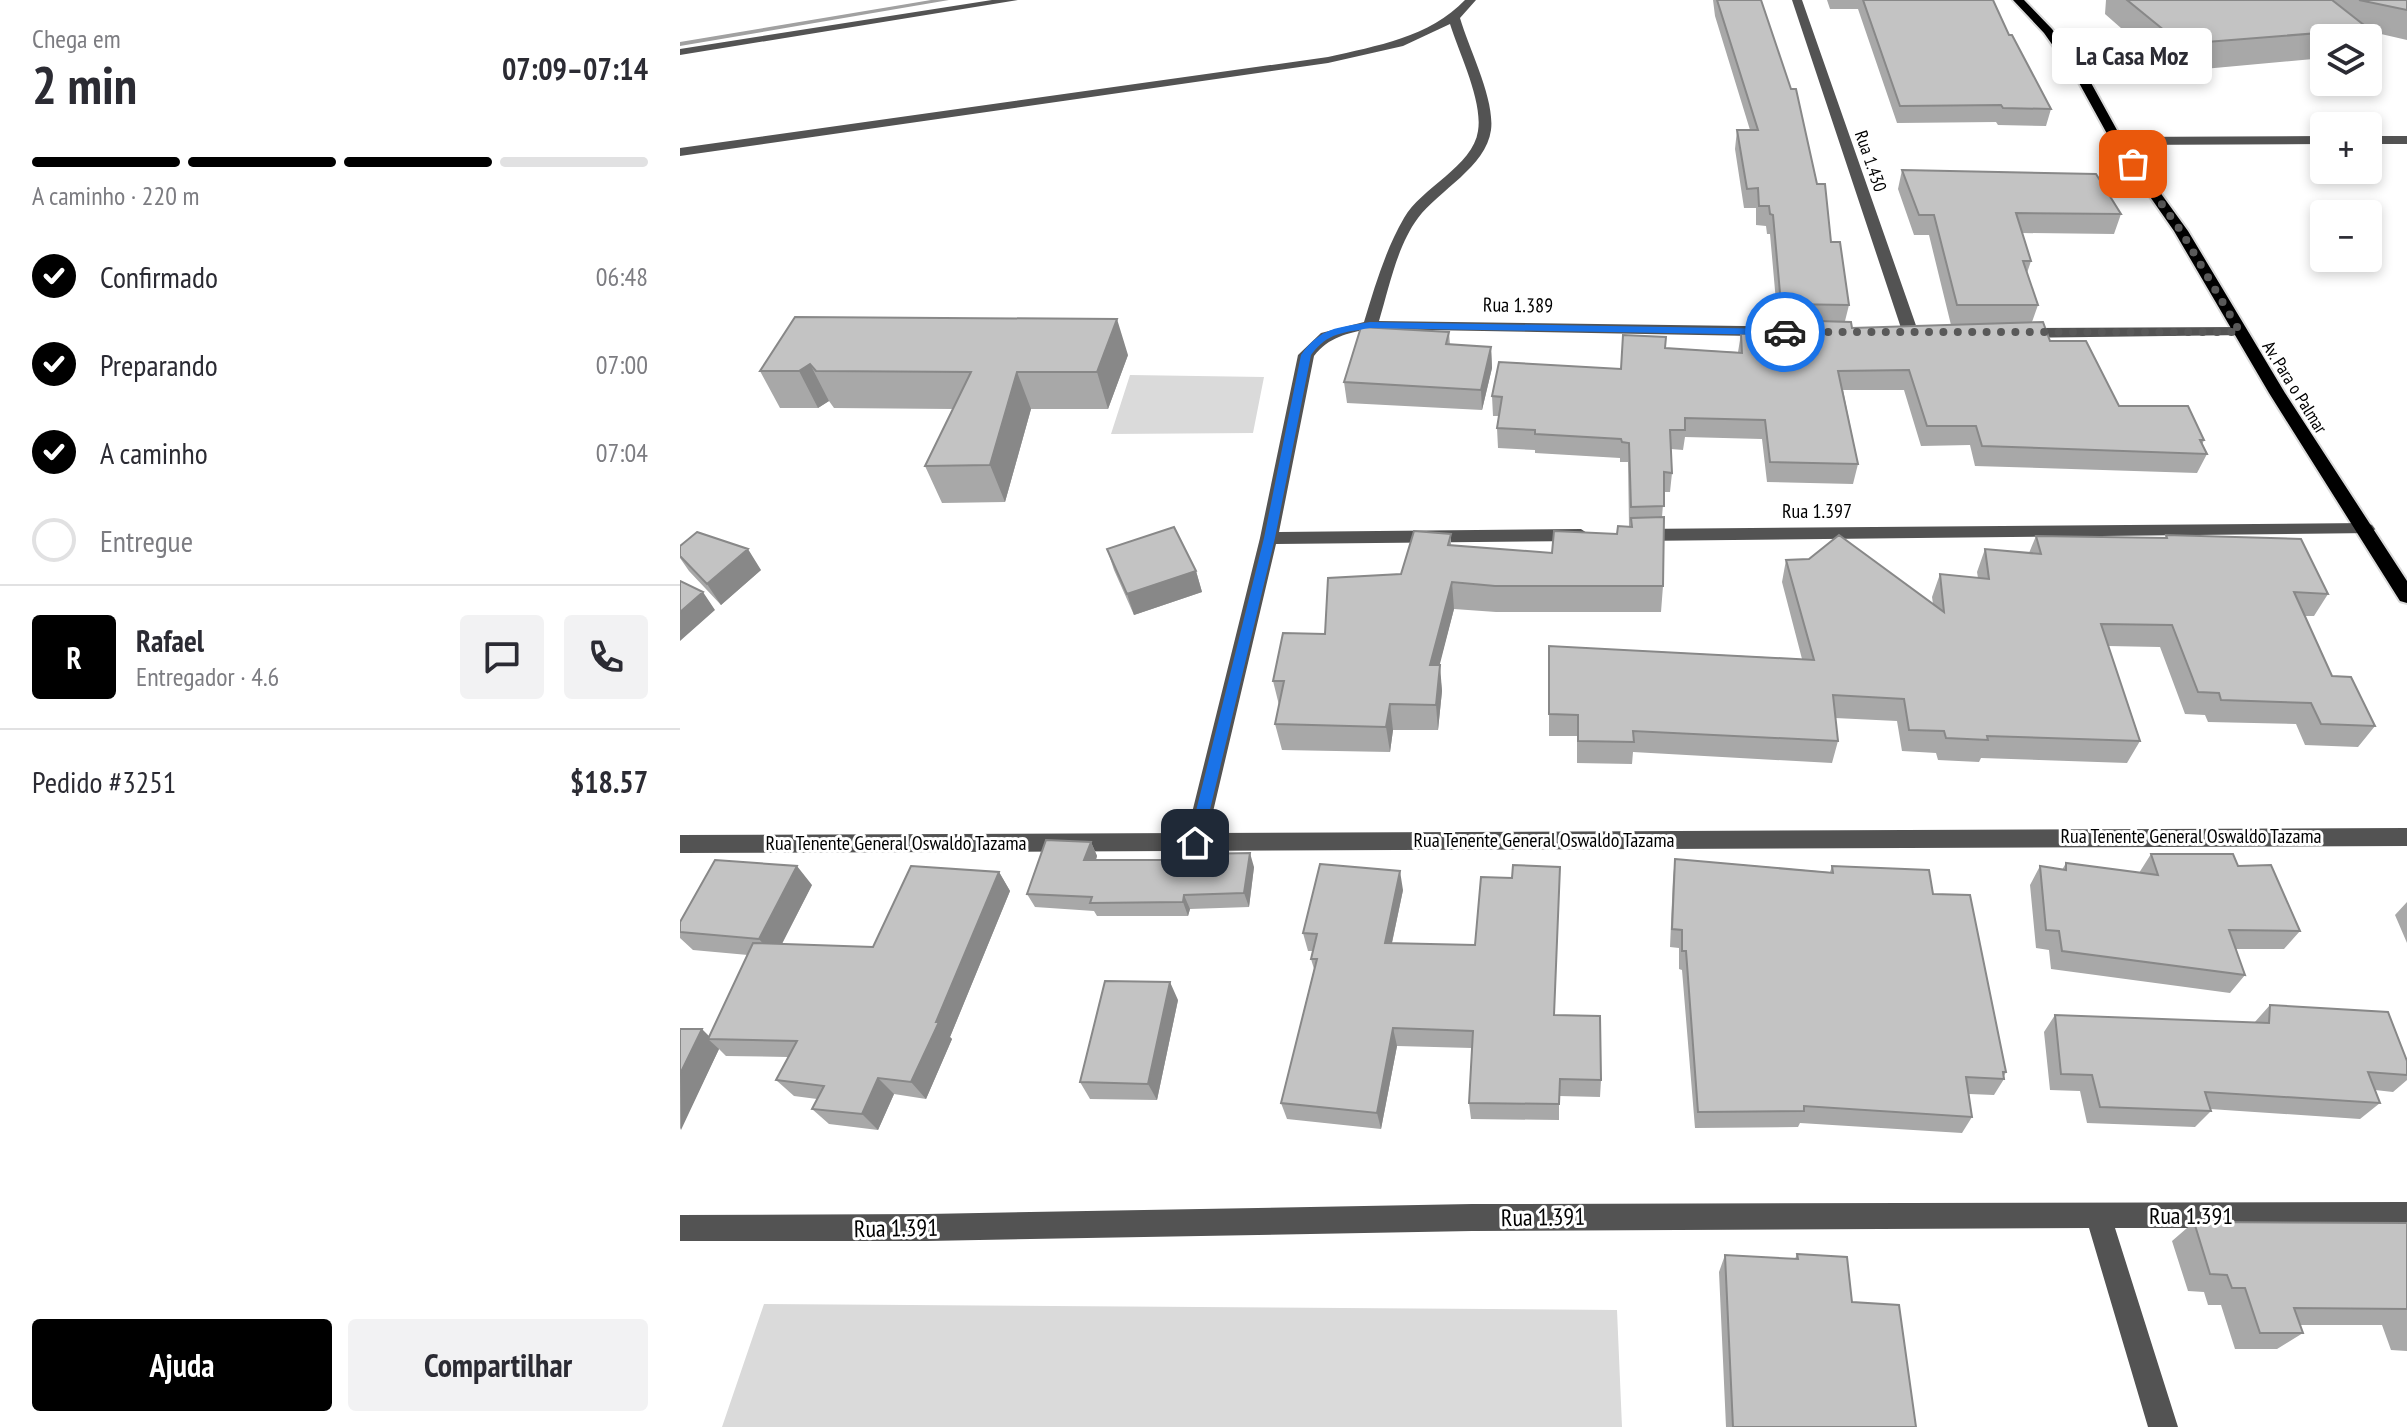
<!DOCTYPE html>
<html lang="pt">
<meta charset="utf-8">
<style>
:root{--surface:#fff;--page:#f2f2f3;--text:#2b2b33;--muted:#7c7c81;--line:#e1e1e2;--accent:#000}
body{margin:0;font-family:"PT Sans Narrow",sans-serif;background:var(--page);color:var(--text);height:100vh;display:flex;flex-direction:column;font-size:30px;white-space:nowrap}
*{box-sizing:border-box;margin:0}
p{font-size:26px;color:var(--muted)}
.icon{flex:none;width:44px;height:44px;fill:none;stroke:currentColor;stroke-width:2;stroke-linecap:round;stroke-linejoin:round}
.map{position:relative;flex:1;overflow:hidden}
.details{display:flex;flex-direction:column;background:var(--surface);width:680px}
.details>*{flex:none}
.tools{position:absolute;left:1630px;top:24px;display:grid;gap:16px}
.tools a{display:grid;place-items:center;width:72px;height:72px;border-radius:8px;background:var(--surface);box-shadow:0 4px 12px #0003;font-size:40px}
.pin{position:absolute;display:grid;place-items:center;width:68px;height:68px;color:#fff;margin:-34px;border-radius:16px;box-shadow:0 4px 12px #0006}
.courier{position:absolute;display:grid;place-items:center;width:80px;height:80px;margin:-40px;border:6px solid #1a73e8;border-radius:50%;background:#fff;color:#222;box-shadow:0 2px 10px #0007}
.bubble{position:absolute;height:56px;border-radius:8px;background:var(--surface);box-shadow:0 4px 12px #0003;font-size:26px;font-weight:800;line-height:56px;text-align:center}
.headline em{font-style:normal;font-weight:800}
.headline div{display:flex;flex-direction:column-reverse}
.headline{display:flex;align-items:center;justify-content:space-between;height:136px;padding:0 32px}
h1{font-size:52px;font-weight:800;line-height:60px}
.bar{display:grid;grid-template-columns:repeat(4,1fr);gap:12px 8px;align-content:center;height:96px;padding:0 32px}
.bar i{height:10px;border-radius:6px;background:var(--line)}
.bar .on{background:var(--accent)}
.bar p{grid-column:span 4}
.line{display:flex;align-items:center;gap:20px;padding:0 32px;border-top:2px solid var(--line)}
.line div{flex:1}
.round{display:grid;place-items:center;flex:none;width:84px;height:84px;border-radius:8px;background:var(--page)}
ol{padding:0 32px;list-style:none}
li{display:flex;align-items:center;gap:24px;height:88px}
li p{margin-inline-start:auto}
li .icon{padding:8px;border-radius:50%;background:var(--accent);color:#fff;stroke-width:4}
li:last-child{color:var(--muted)}
li i{width:44px;height:44px;border:4px solid var(--line);border-radius:50%}
.primary-button{display:flex;gap:16px;margin-top:auto;padding:16px 32px}
.primary-button a{flex:1;height:92px;border-radius:8px;background:var(--accent);color:#fff;font-size:32px;font-weight:800;line-height:92px;text-align:center}
.primary-button a+a{background:var(--page);color:var(--text)}
main{display:flex;flex:1;min-height:0}
.map>svg:first-child{display:block}
</style>
<main>
<section class="details">
<div class="headline"><div><h1>2 min</h1><p>Chega em</p></div><em>07:09–07:14</em></div>
<div class="bar"><i class="on"></i><i class="on"></i><i class="on"></i><i></i><p>A caminho · 220 m</p></div>
<ol>
<li><svg class="icon" aria-label="check" viewBox="0 0 24 24"><path d="M5 12l5 5 9-10"/></svg>Confirmado<p>06:48</p></li>
<li><svg class="icon" aria-label="check" viewBox="0 0 24 24"><path d="M5 12l5 5 9-10"/></svg>Preparando<p>07:00</p></li>
<li><svg class="icon" aria-label="check" viewBox="0 0 24 24"><path d="M5 12l5 5 9-10"/></svg>A caminho<p>07:04</p></li>
<li><i></i>Entregue</li>
</ol>
<div class="line" style="height:144px"><b class="round" style="background:var(--accent);color:#fff">R</b><div><b>Rafael</b><p>Entregador · 4.6</p></div><a class="round"><svg class="icon" aria-label="chat" viewBox="0 0 24 24"><path d="M4 5h16v11H9l-5 4z"/></svg></a><a class="round"><svg class="icon" aria-label="phone" viewBox="0 0 24 24"><path d="M5 4h4l2 5-3 2q2 4 5 5l2-3 5 2v4C11 20 4 13 5 4z"/></svg></a></div>
<div class="line" style="height:104px"><div>Pedido #3251</div><b>$18.57</b></div>
<div class="primary-button"><a>Ajuda</a><a>Compartilhar</a></div>
</section>
<div class="map">
<svg width="1727" height="1427" viewBox="0 0 1727 1427">
<rect width="100%" height="100%" fill="#fff"/>
<path fill="#dadada" d="M450 375 584 377 573 433 431 434Z
M84 1304 937 1310 942 1427H42Z"/>
<g fill="none" stroke-linecap="round" stroke-linejoin="round">
<path fill="#a1a1a1" fill-rule="evenodd" d="M251 0H269L0 46V42Z"/>
<defs>
<path id="major" d="M1333 0H1344L1372 29 1410 81 1443 141 1508 231 1605 393 1727 581V603L1720 601 1589 393 1494 231 1431 141 1398 81 1364 33Z"/>
</defs>
<use href="#major" stroke="#dbdbdb" stroke-width="4"/>
<path fill="#535353" fill-rule="evenodd" d="M312 0H338L0 55V49Z
M785 0H796L780 18C789 49 815 99 811 130 806 167 759 190 738 218 717 246 709 288 699 321L1127 327 1135 332 1127 337 690 329C667 333 649 337 634 356L599 532 901 529 910 535 901 541 596 544 528 833 1727 828V846L0 853V835L507 833 580 538 618 355 641 333 684 322C695 286 705 251 724 218 741 188 793 166 798 131 803 101 779 53 770 24L723 46 648 63 0 156V148L648 57C696 46 750 37 785 0Z
M1112 0H1122L1239 334 1236 337H1226L1223 334Z
M1644 136V144L1437 145 1431 141 1437 137Z
M1688 136H1727V144H1688Z
M1560 327 1565 329V335L1339 338 1331 333 1339 328Z
M1686 523 1692 525 1695 529 1692 533 957 541 948 535 957 529Z
M1727 1202V1228H1435L1498 1427H1468L1409 1228 792 1231 247 1241H0V1215L247 1214 792 1204Z"/>
<use href="#major" fill="#000" fill-rule="evenodd"/>
</g>
<path fill="#a8a8a8" d="M1033 0H1081L1137 184 1151 242 1169 305 1165 321 1172 328 1271 325 1249 235H1234L1218 189 1222 170 1441 214 1434 234 1342 233 1351 261 1347 273 1358 305 1352 322 1370 341 1439 406 1524 440 1522 445 1527 454 1517 473 1295 466 1290 445 1241 446 1224 390H1163L1178 464 1173 484 1087 482 1082 439 1005 437 1003 450 991 449 992 473 990 492H984L982 517 983 586 981 612H816L774 609 759 665 762 691 758 730H713L710 752 602 750 595 724 599 705 593 681 645 634 771 534V545L872 553 937 534 951 527 949 526 948 462H940V458L855 453V450L818 448 817 428 819 416H813L812 396 941 369 985 348 1058 352 1061 334 1100 332 1101 324H1098L1090 234H1087L1086 226 1076 225V208H1064L1055 149 1057 130H1070L1035 16Z
M1147 0H1313L1329 35 1371 109 1366 126 1318 125 1316 122 1217 123 1178 9H1150Z
M1426 0H1727V40L1688 31 1685 38H1644V58L1491 72 1425 14Z
M115 317 448 355 428 409H351L325 502 262 503 245 466 273 409 154 408 149 401 138 408H100L80 371Z
M769 332 770 345 811 347 812 368 802 410 667 403 664 382Z
M1486 535 1648 594 1634 616H1624L1652 676 1695 726 1678 747 1625 745 1616 724 1528 722 1525 715 1505 714 1480 647 1428 646 1460 741 1447 763 1301 758 1299 762 1258 760 1256 753 1222 751 1217 721 1155 718 1158 741 1152 763 953 752 952 764 897 763V736H869V646L1122 659 1102 582 1106 560 1253 604 1252 597 1260 574 1298 578 1297 572 1305 549 1349 553 1356 536 1485 538Z
M0 546 81 570 41 605 9 571 0 558Z
M427 549 516 571 522 592 454 615 434 570Z
M411 842 417 856 416 860 574 867 569 907 510 909 508 916H417L414 911 355 907 347 894Z
M1471 854 1558 866 1620 931 1604 949H1556L1565 975 1550 993 1371 969 1369 950 1356 948 1350 885 1360 866 1382 870 1386 863 1459 873Z
M995 859 1150 872 1152 866 1253 894 1326 1072 1324 1076V1079L1314 1095 1289 1094 1292 1117 1282 1133 1120 1123 1118 1127 1015 1128 1002 970 999 969V948L990 947 993 878Z
M319 872 330 891 270 1037 272 1039 246 1099 214 1094 198 1130 149 1124 132 1109 137 1099 114 1096 96 1080 108 1057 46 1056 39 1049 0 1130V1029L29 1036 68 955 13 950 0 938V922L132 885 102 944 193 947Z
M723 890 712 943 874 1015 921 1080 920 1097 879 1096V1120L791 1119 789 1103 792 1048 717 1046 701 1129 607 1119 601 1103 634 969 631 959 633 951H628L623 933Z
M1727 902V943L1715 915Z
M498 1000 477 1100 410 1099 400 1082Z
M1590 1005 1727 1061V1080L1713 1092 1695 1090 1700 1103 1680 1119 1530 1109 1531 1111 1515 1127 1407 1123 1400 1091 1370 1090 1364 1032 1375 1015 1574 1023Z
M1514 1222 1727 1223V1351L1711 1350 1702 1325H1620L1623 1333 1597 1349H1555L1541 1305H1528L1524 1292 1508 1291 1492 1241Z
M1117 1254 1172 1302 1236 1427H1046L1039 1272 1045 1255 1115 1259Z"/>
<path fill="#888" d="M437 319 448 355 428 409 417 372Z
M811 347 812 368 802 410 801 390Z
M130 364 149 401 138 408 119 371Z
M337 372 351 409 325 502 310 465Z
M68 549 81 570 41 605 27 584Z
M516 571 522 592 454 615 447 594Z
M772 582 774 609 753 691 750 665Z
M23 592 35 610 0 641V612Z
M760 665 762 691 758 730 756 705Z
M710 704 713 730 710 752 706 727Z
M411 842 417 856 411 874 404 860Z
M570 853 574 867 569 907 564 893Z
M117 866 132 885 95 957 79 939Z
M720 871 723 890 708 961 705 943Z
M319 872 330 891 270 1037 272 1039 246 1099 231 1082Z
M504 895 510 909 508 916 503 902Z
M490 982 498 1000 477 1100 468 1084Z
M713 1028 717 1046 701 1129 697 1113Z
M22 1029 32 1039H28L39 1049 1 1130 0 1074Z
M198 1078 214 1094 198 1130 182 1114Z"/>
<path fill="#c3c3c3" stroke="#888" stroke-width="2" d="M1037 0H1081L1111 89H1116L1137 184H1145L1151 242H1160L1169 305 1101 304 1093 215 1090 214 1089 206H1079L1078 188 1067 189 1057 130H1078Z
M1183 0H1313L1329 35H1332L1371 109 1323 108 1321 105 1220 106Z
M1447 0H1652L1689 29 1501 44Z
M1679 0H1727V10Z
M1222 170 1416 174 1441 214 1336 213 1351 261H1343L1358 305H1277L1254 215H1239Z
M115 317 437 319 417 372H337L310 465 245 466 291 372 136 371 130 364 119 371H80Z
M1102 320 1171 322 1172 328 1363 322 1370 341H1406L1439 406H1508L1524 440H1520L1527 454 1302 446 1296 426H1247L1229 370 1158 371 1178 464 1090 462 1085 420 1005 418V430H990L992 473 984 472V506L951 507 949 443 942 442 941 439 855 434V430L817 428 822 397 812 396 819 362 941 369 943 335 986 337 985 348 1062 353 1061 334 1103 332Z
M681 327 769 332 766 344 811 347 801 390 664 382Z
M984 517 983 586H815L772 582 750 665H760L756 705 710 704 706 727 595 724 604 681H593L603 633 645 634 648 578 721 574 734 531 771 534 768 545 872 553 874 531 937 534 938 526 952 527 951 518Z
M494 527 516 571 447 594 427 549Z
M17 532 68 549 27 584 0 556V546Z
M1159 535 1264 612 1260 574 1309 579 1305 549 1361 554 1356 536 1487 538 1486 535 1621 539 1648 594 1614 592 1652 676 1671 677 1695 726 1641 724 1631 703 1541 700 1539 693 1518 692 1492 625 1421 624 1460 741 1307 736 1308 740 1266 738 1264 731 1229 730 1224 699 1153 695 1158 741 953 731 954 742 898 741V715L869 714V646L1134 660 1106 560 1129 559Z
M0 581 23 592 0 612Z
M366 840 411 842 404 860H518L519 854 570 853 564 893 504 895 503 902 410 903 412 897 347 894Z
M1471 854H1553L1558 866 1591 865 1620 931 1549 930 1565 975 1382 951 1379 931 1366 930 1360 866 1386 870V863L1478 875Z
M995 859 1153 873 1152 866 1249 870 1253 894 1290 895 1326 1072H1323L1324 1079 1286 1077 1292 1117 1124 1106V1111L1018 1112 1006 951H1002V930L992 929Z
M35 860 117 866 79 939 0 932V922Z
M640 864 720 871 705 943 795 945 801 877 832 878 833 865 880 867 874 1015 920 1016 921 1080 880 1079 879 1104 789 1103 793 1031 713 1028 697 1113 601 1103 637 959H631L637 934 623 933Z
M231 866 319 872 256 1022H259L231 1082 198 1078 182 1114 132 1109 144 1086 96 1080 117 1041 28 1039 73 943 193 947Z
M425 981 490 982 468 1084 400 1082Z
M1590 1005 1708 1012 1727 1061V1075L1688 1072 1700 1103 1525 1092 1531 1111 1420 1107 1412 1075 1381 1074 1375 1015 1589 1023Z
M0 1029H22L0 1074Z
M1514 1222 1727 1223V1309L1614 1308 1623 1333H1580L1565 1288H1552L1547 1275 1530 1274Z
M1117 1254 1167 1257 1172 1302 1219 1305 1236 1427H1053L1045 1255 1118 1259Z"/>
<path fill="#1a73e8" d="M690 322 1105 329 1110 332 1105 335 690 328C663 333 648 332 631 355L595 538 522 843 515 848 508 843 584 538 621 355C641 327 657 328 690 322Z"/>
<g fill="none" stroke-linecap="round" stroke-linejoin="round">
<path stroke="#595959" stroke-width="8" stroke-dasharray="0 14.4" d="M1105 332H1560L1501 231 1453 164"/>
</g>
<g text-anchor="middle" dominant-baseline="central" stroke-width="6" stroke-linejoin="round" paint-order="stroke">
<g font-size="18" fill="#000" stroke="#fff">
<text transform="translate(1191 161) rotate(71)">Rua 1.430</text>
<text transform="translate(1615 387) rotate(58)">Av. Para o Palmar</text>
</g>
<g font-size="20" fill="#000" stroke="#fff">
<text transform="translate(838 305) rotate(1)">Rua 1.389</text>
<text x="1137" y="511">Rua 1.397</text>
<text x="1511" y="836">Rua Tenente General Oswaldo Tazama</text>
<text x="864" y="840">Rua Tenente General Oswaldo Tazama</text>
<text x="216" y="843">Rua Tenente General Oswaldo Tazama</text>
</g>
<g font-size="24" fill="#000" stroke="#fff">
<text x="1511" y="1215">Rua 1.391</text>
<text transform="translate(863 1217) rotate(-1)">Rua 1.391</text>
<text transform="translate(216 1228) rotate(-1)">Rua 1.391</text>
</g>
</g>
</svg>
<div class="tools">
<a><svg class="icon" aria-label="layers" viewBox="0 0 24 24"><path d="M12 4l9 5-9 5-9-5zM3 14l9 5 9-5"/></svg></a>
<a>+</a>
<a>−</a>
</div>
<div class="pin" style="left:1453px;top:164px;background:#ea580c"><svg class="icon" aria-label="bag" viewBox="0 0 24 24"><path d="M5 8h14l-1 12H6zM9 8a3 3 0 0 1 6 0"/></svg></div>
<div class="pin" style="left:515px;top:843px;background:#1f2937"><svg class="icon" aria-label="home" viewBox="0 0 24 24"><path d="M3 11l9-7 9 7M6 9v11h12V9"/></svg></div>
<div class="courier" style="left:1105px;top:332px"><svg class="icon" aria-label="car" viewBox="0 0 24 24"><path d="M5 17H2v-5l4-1 3-4h7l3 4 3 1v5h-3M9 17h6M6 11h13"/><circle cx="7" cy="17" r="2"/><circle cx="17" cy="17" r="2"/></svg></div>
<div class="bubble" style="left:1372px;top:28px;width:160px">La Casa Moz</div>
</div>
</main>
